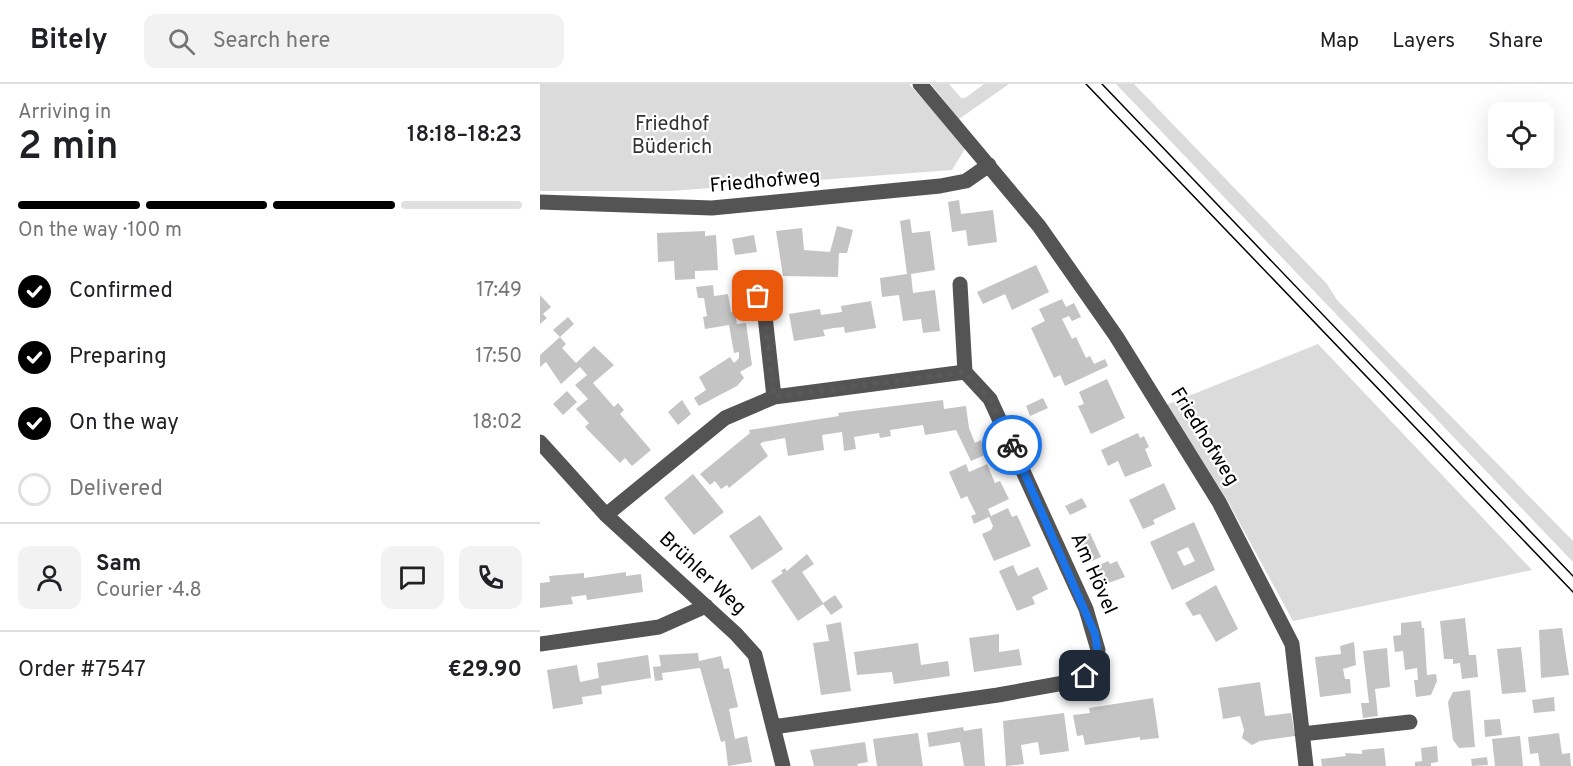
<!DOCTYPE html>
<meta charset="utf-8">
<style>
:root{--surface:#fff;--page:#f2f2f2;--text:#202124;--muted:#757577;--line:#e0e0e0;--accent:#000}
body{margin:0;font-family:Overpass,sans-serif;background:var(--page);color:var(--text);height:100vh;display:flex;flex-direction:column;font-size:22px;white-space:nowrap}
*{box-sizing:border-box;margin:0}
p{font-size:20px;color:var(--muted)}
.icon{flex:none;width:33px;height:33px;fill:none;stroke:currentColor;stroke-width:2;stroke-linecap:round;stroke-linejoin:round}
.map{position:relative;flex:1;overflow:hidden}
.details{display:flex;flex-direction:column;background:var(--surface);width:540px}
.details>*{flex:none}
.controls{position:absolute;left:948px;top:18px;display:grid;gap:12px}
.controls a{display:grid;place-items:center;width:66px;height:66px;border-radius:12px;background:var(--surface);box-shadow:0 6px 24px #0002;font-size:30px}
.pin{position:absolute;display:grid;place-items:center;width:51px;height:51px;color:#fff;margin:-26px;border-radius:12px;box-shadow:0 3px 9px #0006}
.courier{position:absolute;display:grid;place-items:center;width:60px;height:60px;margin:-30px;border:4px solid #1a73e8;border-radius:50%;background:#fff;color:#222;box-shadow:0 2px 8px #0007}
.summary em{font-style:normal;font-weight:600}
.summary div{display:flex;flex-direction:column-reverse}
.summary{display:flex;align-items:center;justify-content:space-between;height:102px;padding:0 18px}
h1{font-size:39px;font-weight:600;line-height:45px}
.bar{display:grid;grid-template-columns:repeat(4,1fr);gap:9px 6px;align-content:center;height:72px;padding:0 18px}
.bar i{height:8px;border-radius:4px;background:var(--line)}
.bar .on{background:var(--accent)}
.bar p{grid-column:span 4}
.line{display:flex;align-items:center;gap:15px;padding:0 18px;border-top:2px solid var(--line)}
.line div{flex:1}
.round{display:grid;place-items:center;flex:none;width:63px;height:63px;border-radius:12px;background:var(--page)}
ol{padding:0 18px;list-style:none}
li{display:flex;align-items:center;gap:18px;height:66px}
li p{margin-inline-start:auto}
li .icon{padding:6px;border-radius:50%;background:var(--accent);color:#fff;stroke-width:4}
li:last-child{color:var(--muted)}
li i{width:33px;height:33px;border:3px solid var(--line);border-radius:50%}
header{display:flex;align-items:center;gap:36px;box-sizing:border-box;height:84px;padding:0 30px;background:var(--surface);border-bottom:2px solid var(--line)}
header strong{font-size:28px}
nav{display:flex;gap:33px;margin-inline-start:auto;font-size:21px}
.search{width:420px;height:54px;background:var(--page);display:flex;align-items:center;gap:15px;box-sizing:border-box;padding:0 21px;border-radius:12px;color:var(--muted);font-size:22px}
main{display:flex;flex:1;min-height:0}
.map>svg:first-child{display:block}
</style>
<header>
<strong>Bitely</strong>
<div class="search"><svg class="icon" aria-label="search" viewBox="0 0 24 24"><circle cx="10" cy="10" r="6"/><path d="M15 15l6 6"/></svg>Search here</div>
<nav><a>Map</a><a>Layers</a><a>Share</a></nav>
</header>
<main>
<section class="details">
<div class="summary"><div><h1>2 min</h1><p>Arriving in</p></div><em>18:18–18:23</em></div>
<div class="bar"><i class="on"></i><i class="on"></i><i class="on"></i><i></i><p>On the way · 100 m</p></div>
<ol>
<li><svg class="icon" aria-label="check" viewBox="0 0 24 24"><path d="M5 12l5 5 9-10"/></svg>Confirmed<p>17:49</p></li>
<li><svg class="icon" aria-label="check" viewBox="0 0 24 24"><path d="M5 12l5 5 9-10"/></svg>Preparing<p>17:50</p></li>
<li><svg class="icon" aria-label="check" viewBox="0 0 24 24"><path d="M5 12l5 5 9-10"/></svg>On the way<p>18:02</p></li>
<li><i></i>Delivered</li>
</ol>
<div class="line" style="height:108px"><a class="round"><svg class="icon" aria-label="person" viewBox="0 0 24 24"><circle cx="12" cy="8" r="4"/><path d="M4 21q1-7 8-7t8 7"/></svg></a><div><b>Sam</b><p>Courier · 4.8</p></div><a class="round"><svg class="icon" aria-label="chat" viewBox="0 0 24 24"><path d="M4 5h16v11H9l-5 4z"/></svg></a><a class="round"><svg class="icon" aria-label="phone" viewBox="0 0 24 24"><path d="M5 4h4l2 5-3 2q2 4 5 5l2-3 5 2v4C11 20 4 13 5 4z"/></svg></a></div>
<div class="line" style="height:78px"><div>Order #7547</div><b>€29.90</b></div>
</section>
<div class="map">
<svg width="1033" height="682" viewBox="0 0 1033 682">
<rect width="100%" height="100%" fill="#fff"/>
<path fill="#dbdbdb" d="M0 0H369L426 63 412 86 130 107H0Z
M391 0H409L421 14H425L444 0H469L419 35Z
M576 0H594L787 200 797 216 1033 457V478Z
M778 260 992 486 753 537 686 414 626 321Z"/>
<path fill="#c4c4c4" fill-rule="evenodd" d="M419 116 421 130 453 126 457 158 428 162 426 146 412 148 408 118Z
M370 135 372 149 390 147 395 186 371 190 373 209 395 206 400 247 383 249 381 235 363 237 359 211 342 213 340 194 367 190 360 137Z
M297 142 313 146 307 169H299L298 193 243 192 236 147 262 144 264 166 290 168Z
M165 147V152L176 151 178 186 155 187V195L135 196 134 177 118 178 117 149Z
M214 151 217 168 195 171 192 155Z
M496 181 509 208 472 226 465 210 443 220 437 208Z
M173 201 174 212 188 210 191 228H195L197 240 206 239 212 281 200 288 204 294 197 302 159 322 154 314 166 306 159 293 190 273 194 279 199 274V268L194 269 189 241 165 245 163 233 167 232 164 214H158L156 203Z
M0 211 11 223 3 230 7 234 0 240Z
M522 215 526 223 534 219 541 233 532 237 529 232 522 235 532 255 536 253 546 274 550 272 554 280 565 275 568 282 525 302 520 291 514 294 491 244 505 237 499 225Z
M331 217 336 244 305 249 304 243 294 244 283 246 285 252 254 257 249 230 280 225 281 231 302 228 301 222Z
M28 233 34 240 20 253 13 246Z
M20 253 26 260 22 264 36 279 54 262 74 281 53 299 74 323 78 319 84 326 80 330 111 366 92 382 85 374 80 379 45 343 49 339 36 325 48 315 35 301 47 291 40 283 21 300 6 278 0 283V271Z
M567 295 585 334 551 350 538 322 544 320 539 308Z
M27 307 37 318 23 331 13 320Z
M503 314 508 324 490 332 486 322Z
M142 316 151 330 138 341 128 328Z
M403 316 404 325 426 322 429 344 435 359 441 356 447 370 431 377 416 346 385 351 383 341 350 346 351 352 340 354 339 349 314 353 316 365 304 367 302 348 282 351 284 366 248 372 245 354 223 358 220 360 228 372 189 404 187 401 181 405 175 397 170 401 160 390 210 349 209 346 299 332 298 329Z
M598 349 600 354 604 352 609 363 605 365 612 382 585 393 578 377 568 382 561 366Z
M426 380 429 388 447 380 455 399 460 397 469 415 448 425 451 432 468 424 472 433 477 431 491 462 454 477 442 450 451 446 453 442 449 433 434 440 431 432 436 430 427 412 421 415 409 388Z
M153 390 184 428 154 451 124 414Z
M624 399 636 425 613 436 615 440 603 445 589 416Z
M542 414 547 423 530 431 525 422Z
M220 431 243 465 212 486 189 452Z
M654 438 675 486 632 506 610 458ZM648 463 655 477 644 482 637 468Z
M550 449 561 473 545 480 534 456Z
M267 470 274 480 262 488 283 519 295 511 303 523 291 531 283 520 258 537 231 497 243 489 241 487 245 484 247 487Z
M568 477 570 480 577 477 585 493 560 502 551 485Z
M473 481 478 492 498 483 508 505 492 513 495 520 477 527 459 487Z
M86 488V492L101 490 103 508 47 516 46 511 31 513 33 520 0 524V499L10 498 9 492 44 489V494Z
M676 501 698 545 676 558 660 530 653 532 645 519Z
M925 534 929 571H936L938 593 922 595 920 579 913 580V575H904L900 537Z
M881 537 882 544H884L887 591 896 590 897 597 891 611 876 613 874 596H878L877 584 865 586 863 567 855 568 853 552 861 551V539Z
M301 538 311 607 281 611 273 559 289 557 286 541Z
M1022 544 1029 591 1001 594 999 546Z
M459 550V568L479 565 482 581 434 588 429 554Z
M814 558 816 581 803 585 805 595H810L811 609 780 613 775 573 801 570 800 562Z
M378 559 381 581 408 577 410 592 354 600 352 588 317 591 314 568Z
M981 563 986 608 962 610 957 565Z
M847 564 850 603 835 605 838 632 823 634 821 619H829L823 567Z
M158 569 159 577 181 572 184 585 189 584 198 623 189 625 195 655 207 652 212 678 188 682 185 657 181 658 160 584 122 589 123 596 115 597 113 583 121 582 119 571Z
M108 571 111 594 61 602 62 610 42 613 43 620 13 625 7 586 37 581 40 598 59 594 57 579Z
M720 598 725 632 751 629 755 652 720 657 712 661 702 654 704 646 700 632 683 635 678 604Z
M930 606 935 663 919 664 913 656 908 618 913 608Z
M1014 613 1015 627 994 629 992 616Z
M613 614 619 654 600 656V653L545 661 543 651 537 652 533 631 550 629 549 624Z
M524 629 529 667 500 671 498 658 481 661 484 680 466 682 463 637Z
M960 635 962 651 945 653 944 636Z
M423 643 424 647 442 644 445 682H424L420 658 389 663 387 649Z
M378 649 383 682H337L333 655Z
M1019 649 1022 670 1030 669 1031 682H1000L998 669 990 670 988 653Z
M980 652 983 682H955L952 655Z
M325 658 328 678 317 680 318 682H274L270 666Z
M897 662 898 678 891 679V682H875V678L882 677 881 664Z
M844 664 846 682H782L781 675 806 672 805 669 822 670V666Z
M947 673 948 681 932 682 931 675Z"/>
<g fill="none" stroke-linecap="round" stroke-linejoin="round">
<path stroke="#545454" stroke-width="15" d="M380 0 499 142 576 252 679 418 752 560 766 682
M0 118 172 124 400 102 426 97 449 81
M212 200 224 223 234 313
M420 200 425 288
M0 358 66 431 196 550 215 571 243 682
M66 431 185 334 234 313 425 288 450 315 546 525 558 566 556 580 545 592 529 598 458 611 233 643
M0 560 119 543 166 522
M762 650 870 638"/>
<path stroke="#000" stroke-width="1.5" d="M546 0 1033 508
M562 0 1033 492"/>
</g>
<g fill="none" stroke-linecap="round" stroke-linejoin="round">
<path stroke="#595959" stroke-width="6" stroke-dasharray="0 10.8" d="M218 212 224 223 234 313 425 288 450 315 472 361"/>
<path stroke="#1a73e8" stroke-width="8" d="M472 361 555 550C559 568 558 578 545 592"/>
</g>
<g text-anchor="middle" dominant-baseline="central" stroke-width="4.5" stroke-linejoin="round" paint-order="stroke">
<g font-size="20" fill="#323232" stroke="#fff">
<text x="132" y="41">Friedhof<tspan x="132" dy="23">Büderich</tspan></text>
</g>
<g font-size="20" fill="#000" stroke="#fff">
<text transform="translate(225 98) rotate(-5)">Friedhofweg</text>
<text transform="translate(664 353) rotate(58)">Friedhofweg</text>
<text transform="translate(162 490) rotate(43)">Brühler Weg</text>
<text transform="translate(553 490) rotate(66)">Am Hövel</text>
</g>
</g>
</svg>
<div class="controls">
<a><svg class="icon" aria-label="locate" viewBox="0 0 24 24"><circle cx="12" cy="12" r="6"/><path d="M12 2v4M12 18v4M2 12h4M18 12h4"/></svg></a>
</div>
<div class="pin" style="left:218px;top:212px;background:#ea580c"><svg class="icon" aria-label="bag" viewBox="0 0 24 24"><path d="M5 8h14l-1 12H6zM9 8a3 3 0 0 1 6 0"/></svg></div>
<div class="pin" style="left:545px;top:592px;background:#1f2937"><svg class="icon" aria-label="home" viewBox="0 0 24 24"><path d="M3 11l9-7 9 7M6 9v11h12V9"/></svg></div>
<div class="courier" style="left:472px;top:361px"><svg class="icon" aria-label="bike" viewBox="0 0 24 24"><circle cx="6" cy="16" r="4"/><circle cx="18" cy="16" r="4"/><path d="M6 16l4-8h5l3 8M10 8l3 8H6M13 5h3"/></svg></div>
</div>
</main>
